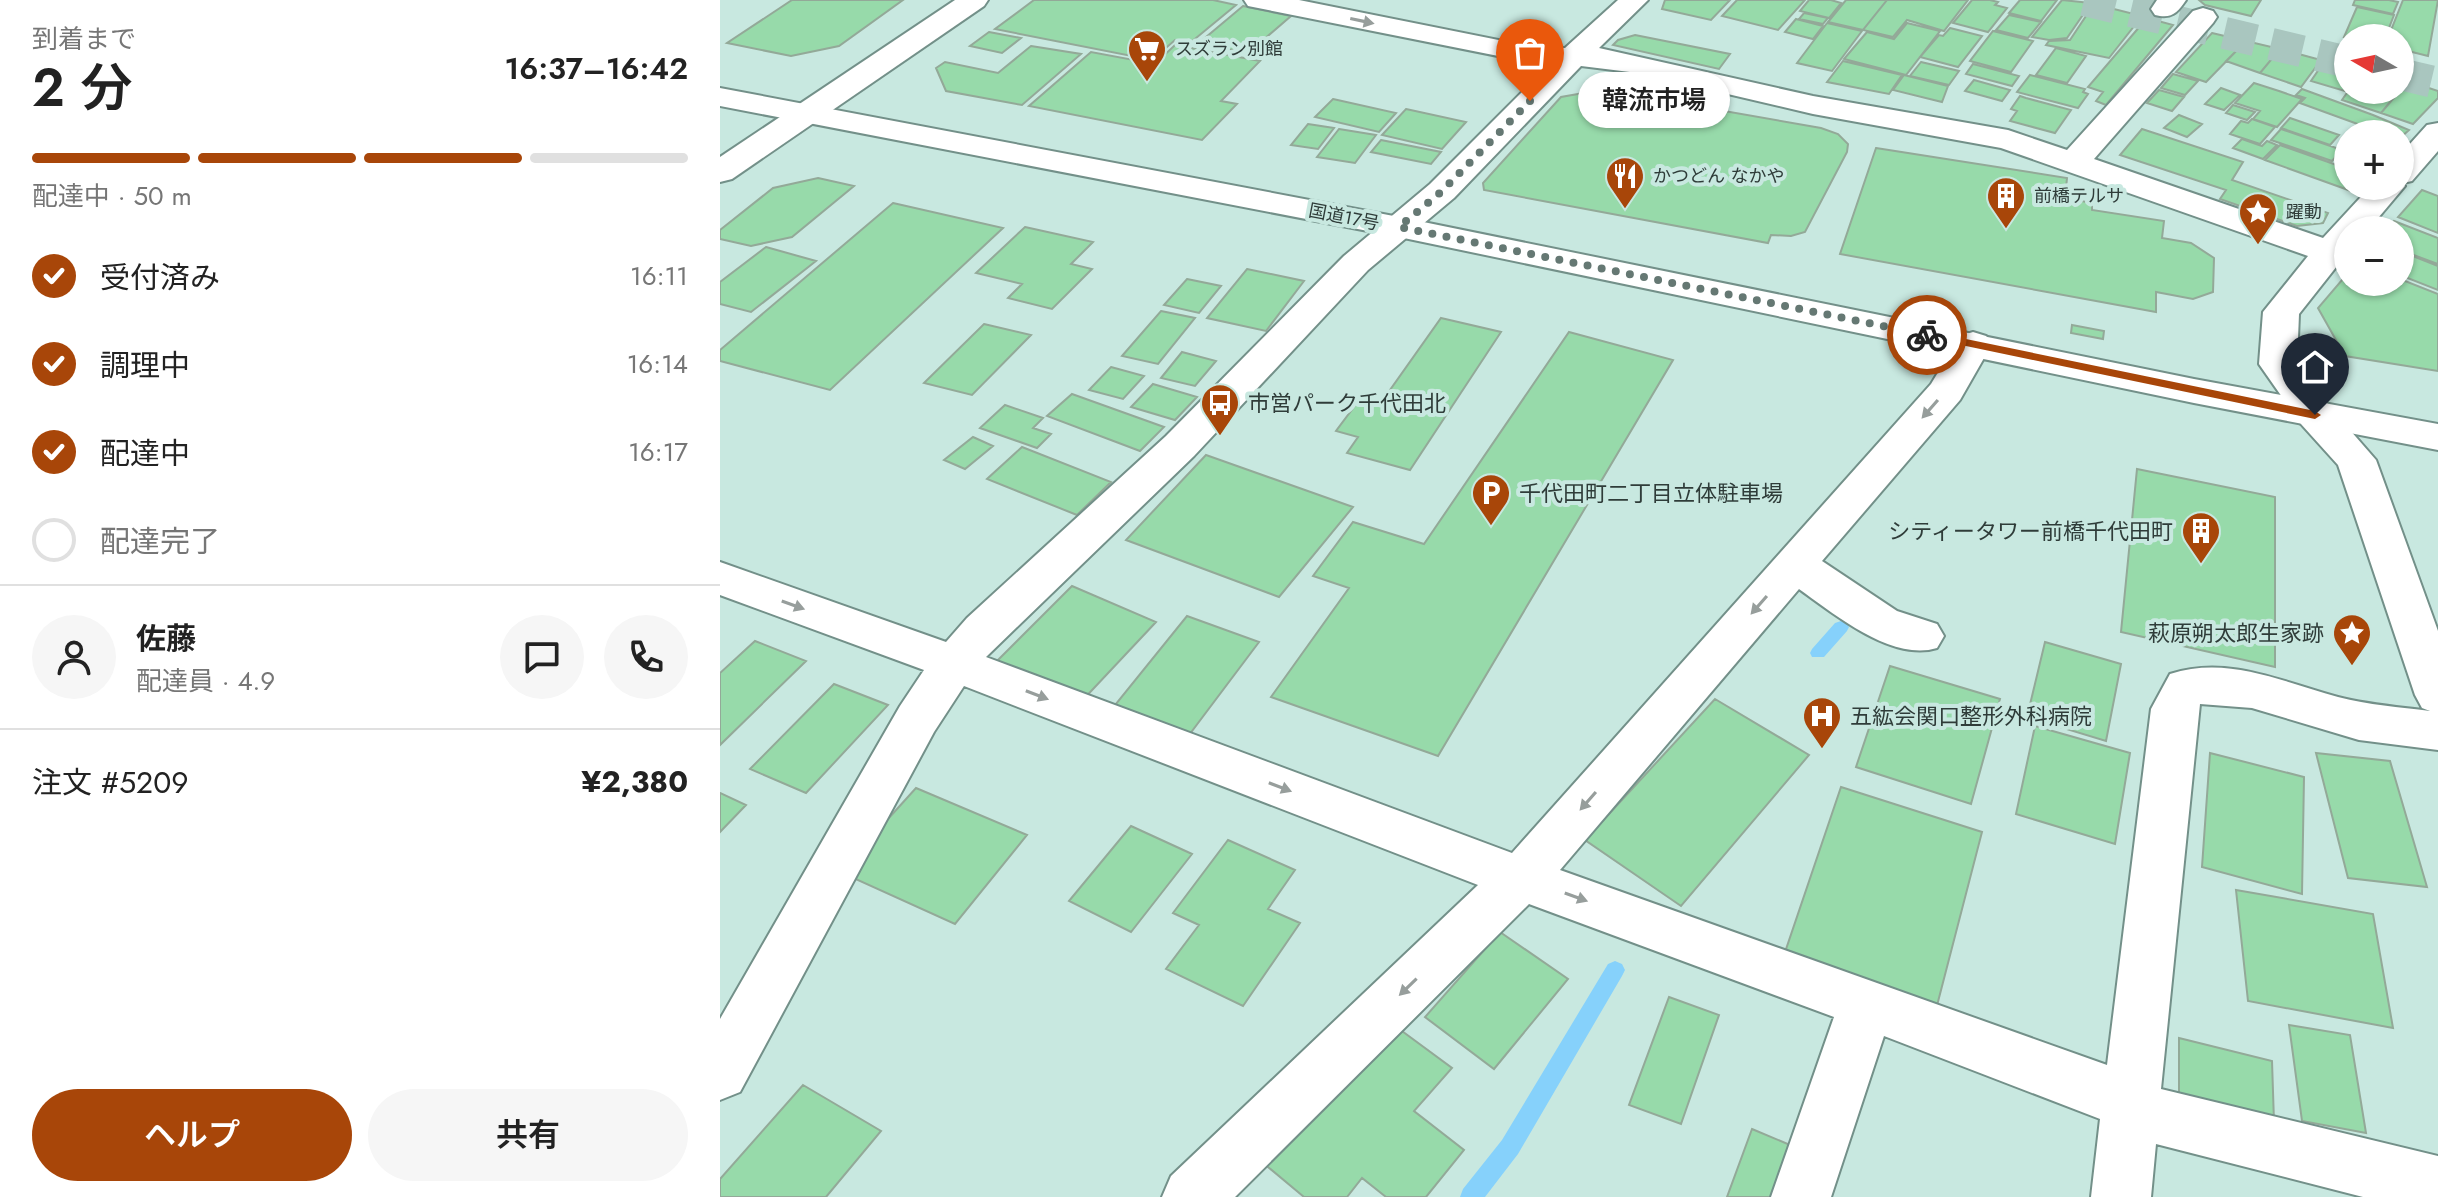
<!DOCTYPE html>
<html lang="ja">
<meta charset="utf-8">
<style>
:root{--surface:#fff;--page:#f6f6f6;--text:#222;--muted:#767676;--line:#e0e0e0;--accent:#a84609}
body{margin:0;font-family:Jost,"Noto Sans JP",sans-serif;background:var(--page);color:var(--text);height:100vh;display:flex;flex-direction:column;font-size:30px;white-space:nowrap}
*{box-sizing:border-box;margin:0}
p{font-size:26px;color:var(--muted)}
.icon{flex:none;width:44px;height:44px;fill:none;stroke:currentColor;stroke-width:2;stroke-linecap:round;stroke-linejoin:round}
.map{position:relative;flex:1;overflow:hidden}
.details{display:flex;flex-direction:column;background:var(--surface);width:720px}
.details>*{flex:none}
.needle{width:52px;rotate:279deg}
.controls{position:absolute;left:1614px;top:24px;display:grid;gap:16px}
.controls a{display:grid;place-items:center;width:80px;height:80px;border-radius:50%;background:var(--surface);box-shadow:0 2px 6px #0004;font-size:40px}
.pin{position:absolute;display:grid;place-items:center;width:68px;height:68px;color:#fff;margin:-82px -34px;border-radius:50% 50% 50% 0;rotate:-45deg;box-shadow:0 0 8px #0007}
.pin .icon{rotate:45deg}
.courier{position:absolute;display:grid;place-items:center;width:80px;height:80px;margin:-40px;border:6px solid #a84609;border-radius:50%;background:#fff;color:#222;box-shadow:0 2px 10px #0007}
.bubble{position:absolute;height:56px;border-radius:28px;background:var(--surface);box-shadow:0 2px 6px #0004;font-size:26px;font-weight:600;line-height:56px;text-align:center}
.overview em{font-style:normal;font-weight:600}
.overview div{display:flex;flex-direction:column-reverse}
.overview{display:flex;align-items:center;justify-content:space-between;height:136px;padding:0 32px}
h1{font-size:52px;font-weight:600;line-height:60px}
.bar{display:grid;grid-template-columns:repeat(4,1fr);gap:12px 8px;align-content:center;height:96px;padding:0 32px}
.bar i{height:10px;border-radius:6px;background:var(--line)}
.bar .active{background:var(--accent)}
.bar p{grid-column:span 4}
.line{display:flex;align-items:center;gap:20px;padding:0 32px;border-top:2px solid var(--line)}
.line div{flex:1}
.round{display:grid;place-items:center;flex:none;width:84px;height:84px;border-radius:42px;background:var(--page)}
ol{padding:0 32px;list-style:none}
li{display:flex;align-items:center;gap:24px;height:88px}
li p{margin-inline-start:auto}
li .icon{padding:8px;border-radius:50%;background:var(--accent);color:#fff;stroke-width:4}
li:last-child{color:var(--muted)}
li i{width:44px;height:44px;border:4px solid var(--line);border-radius:50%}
.action{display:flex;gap:16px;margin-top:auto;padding:16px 32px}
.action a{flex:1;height:92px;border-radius:48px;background:var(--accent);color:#fff;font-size:32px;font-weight:600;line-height:92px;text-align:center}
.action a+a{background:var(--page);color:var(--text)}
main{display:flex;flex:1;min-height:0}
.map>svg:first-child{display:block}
</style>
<main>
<section class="details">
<div class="overview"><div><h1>2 分</h1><p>到着まで</p></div><em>16:37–16:42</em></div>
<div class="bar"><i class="active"></i><i class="active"></i><i class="active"></i><i></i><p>配達中 · 50 m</p></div>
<ol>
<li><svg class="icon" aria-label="check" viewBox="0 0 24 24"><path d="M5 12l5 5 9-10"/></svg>受付済み<p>16:11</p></li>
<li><svg class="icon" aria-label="check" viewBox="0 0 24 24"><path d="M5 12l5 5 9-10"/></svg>調理中<p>16:14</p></li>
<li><svg class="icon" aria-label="check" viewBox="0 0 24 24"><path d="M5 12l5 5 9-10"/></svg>配達中<p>16:17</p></li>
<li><i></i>配達完了</li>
</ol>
<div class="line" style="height:144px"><a class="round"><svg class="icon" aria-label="person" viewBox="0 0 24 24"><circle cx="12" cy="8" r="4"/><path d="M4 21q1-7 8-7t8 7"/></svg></a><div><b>佐藤</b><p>配達員 · 4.9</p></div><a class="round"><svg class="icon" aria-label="chat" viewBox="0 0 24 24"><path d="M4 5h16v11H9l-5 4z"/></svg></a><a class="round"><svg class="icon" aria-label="phone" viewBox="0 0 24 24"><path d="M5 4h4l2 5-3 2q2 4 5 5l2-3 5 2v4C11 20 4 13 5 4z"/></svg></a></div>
<div class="line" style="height:104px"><div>注文 #5209</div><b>¥2,380</b></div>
<div class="action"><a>ヘルプ</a><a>共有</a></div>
</section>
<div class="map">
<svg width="1718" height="1197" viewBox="0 0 1718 1197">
<rect width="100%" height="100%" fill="#c8e8e0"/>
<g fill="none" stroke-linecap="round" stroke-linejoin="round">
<path fill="#86d1fb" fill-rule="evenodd" d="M1121 621 1127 623 1129 627 1127 631 1104 657H1092L1090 653 1092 649 1115 623Z
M895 961 902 964 905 970 902 976 798 1154 765 1197H740L743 1189 782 1140 888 964Z"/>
</g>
<path fill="#97daaa" stroke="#93a998" stroke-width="2" d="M72 0H183L119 46 71 56 7 43Z
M314 0H493L516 5 470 43 455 40 432 60 275 29Z
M945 0H1010L991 20 942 9Z
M1017 0H1085L1058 30 1002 16Z
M1089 0H1111L1121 3 1109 18 1080 11Z
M1126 0H1167L1143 30 1108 22Z
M1167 0H1248L1224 31 1187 20 1173 37 1143 30Z
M1252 0H1270L1278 2 1275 5 1287 8 1268 32 1233 23Z
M1300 0H1337L1321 21 1289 13Z
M1342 0 1371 3 1347 38 1329 40 1312 37Z
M1479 0H1541L1531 16 1485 5Z
M1635 0H1669L1678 2 1673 14 1633 5Z
M1683 0H1718L1708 56 1680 49V38H1668Z
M1374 4 1422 16 1389 58 1326 45 1329 41 1350 40Z
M523 6 571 16 528 53 479 43Z
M1637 7 1674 15 1665 38 1624 37Z
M1084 13 1108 18 1103 24 1079 19Z
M1289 15 1321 22 1308 38 1276 30Z
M1427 18 1453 25 1386 105 1376 101 1383 92 1368 87Z
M1076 19 1103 26 1093 39 1065 32Z
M1107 23 1142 31 1112 71 1077 63Z
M1187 23 1220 31 1186 75 1124 59 1147 32 1174 39Z
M1230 28 1262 36 1238 67 1200 57 1219 35 1223 36Z
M1273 31 1313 41 1291 72 1250 61Z
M269 32 301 38 282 53 250 46Z
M1492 33 1526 41 1486 82 1456 72Z
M915 35 1010 54 999 69 893 45 898 40Z
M1526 41 1560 49 1540 73 1506 61Z
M455 45 540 61 501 101 517 104 482 140 309 106 371 52 435 64Z
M311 46 361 54 302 105 226 91 216 68 225 62 278 73Z
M1336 48 1366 56 1347 83 1316 75Z
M1560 49 1601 60 1581 87 1540 73Z
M1606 59 1628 64V92L1591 81Z
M1123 61 1182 75 1169 94 1107 82Z
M1201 62 1239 71 1229 85 1190 76Z
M1253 64 1299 76 1292 86 1246 74Z
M1453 74 1478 81 1465 95 1441 88Z
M1184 75 1228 86 1222 102 1173 90Z
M1310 75 1365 89 1363 92 1368 94 1358 108 1297 92Z
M1254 80 1290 90 1282 101 1245 91Z
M1688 81 1718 91V98L1693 124 1661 113Z
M1534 83 1559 91 1582 99 1557 127 1533 119 1540 111 1515 103Z
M1501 88 1520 95 1504 110 1485 104Z
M1582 89 1653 115 1689 130 1680 138V134H1665L1580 103 1585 98 1576 95Z
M1439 90 1464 97 1452 111 1427 103Z
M1629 90H1680L1661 113 1622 100Z
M875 91H890L1101 128 1118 134 1128 144 1127 152 1085 232 1071 236 1051 235 1048 243 764 190 763 183 841 97Z
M1300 96 1306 98 1351 110 1335 133 1290 121 1297 111 1291 109Z
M613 99 676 113 659 132 595 117Z
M1513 105 1535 112 1527 120 1506 113Z
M686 109 746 122 722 149 662 135Z
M1459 115 1482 124 1467 137 1444 128Z
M1570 118 1619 135 1610 145 1561 128Z
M1532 119 1555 127 1540 144 1510 134 1521 121 1528 123Z
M588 124 614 128 598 149 571 145Z
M619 129 656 135 635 163 597 157Z
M1422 129 1523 162 1512 180 1608 213 1603 223 1577 226 1500 199 1506 190 1400 155Z
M1561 129 1622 150 1612 161 1551 140Z
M1522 139 1542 146 1547 141 1557 145 1543 159 1513 148Z
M661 140 721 152 711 164 651 152Z
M1560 145 1628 169V186H1635L1631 191 1545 160Z
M1156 148 1347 178 1345 198 1372 203V210L1444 221 1442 238 1471 243 1494 258 1493 292 1473 299 1436 292V312L1120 254Z
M98 178 134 186 72 237 31 246 0 239V230L53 188Z
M1702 190 1718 196V233L1678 217Z
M173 203 283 228 110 390 0 361V350Z
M1674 221 1718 238V264L1680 250V230H1666Z
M305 227 373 242 351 264 372 269 332 309 288 298 302 284 256 273Z
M46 247 96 261 31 312 0 304V282Z
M1680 251 1718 266V290L1680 275Z
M527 269 584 281 546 331 487 318Z
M1628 273V282H1680V279L1718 294V371L1625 356 1598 308Z
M467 279 501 286 479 313 444 305Z
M441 311 475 318 438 364 402 356Z
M721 318 781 332 690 470 627 453 638 437 616 431 640 399 660 404Z
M264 324 311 335 252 395 204 383Z
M1352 325 1384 331 1383 339 1351 333Z
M849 332 953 360 718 756 551 697 629 588 593 576 633 522 704 544Z
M462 352 496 361 475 386 441 378Z
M391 367 424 376 403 399 369 390Z
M433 384 477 397 455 420 411 407Z
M352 394 444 427 420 451 327 416Z
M285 405 323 418 313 428 331 434 317 448 260 428Z
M253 437 273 446 245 469 224 460Z
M302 447 391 482 357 515 267 479Z
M486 455 633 507 559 597 406 540Z
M1417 469 1555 497V667L1401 632Z
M352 586 436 622 359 704 273 665Z
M467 616 539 642 466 739 391 710Z
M35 641 86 661 0 745V673Z
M1325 642 1401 664 1386 741 1307 717Z
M1170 666 1280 699 1251 804 1136 767Z
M114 684 168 705 86 793 30 769Z
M995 699 1089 755 961 906 865 840Z
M1315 726 1410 753 1395 844 1296 814Z
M1490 753 1584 777 1582 894 1482 867Z
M1596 753 1670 761 1707 887 1628 878Z
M1121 787 1262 832 1213 1021 1060 967Z
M196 788 307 835 235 924 120 872Z
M0 793 26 805 0 832Z
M411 826 472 854 411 932 349 901Z
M508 840 575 870 548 909 580 923 523 1006 446 969 479 925 453 913Z
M1516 890 1653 914 1673 1028 1528 1001Z
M780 932 848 979 774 1069 705 1017Z
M949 997 999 1015 961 1124 909 1105Z
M667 1020 732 1068 694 1111 744 1150 706 1197H666L642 1178 627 1197H584L542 1162Z
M1569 1025 1630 1035 1646 1133 1582 1121Z
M1459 1038 1552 1061 1554 1122 1459 1097Z
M83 1085 161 1131 106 1197H0V1179Z
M1032 1129 1082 1150 1065 1197H1007Z"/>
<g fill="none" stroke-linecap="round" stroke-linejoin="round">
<path stroke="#a9c6bf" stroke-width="32" stroke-dasharray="32 16" stroke-linecap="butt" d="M1364 0 1628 62
M1680 74 1718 83"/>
<defs>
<path id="minor" d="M524 0H579L818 48H845L898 0H928L879 48 1093 96 1288 130 1347 150 1473 11 1483 8 1493 11 1497 17 1493 23 1374 159 1603 238 1651 186H1680V155L1707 125 1718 123V151L1692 181 1683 183 1685 186 1648 230H1628V252L1579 314 1577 363 1609 406 1656 460 1718 631V750L1639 740 1532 708 1480 704 1441 1089 1718 1156V1197H1643L1436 1144 1431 1197H1371L1380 1119 1164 1036 1111 1197H1051L1114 1017 809 904 515 1197H442L451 1176 758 885 244 686 214 732 20 1092 0 1100V1019L180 706 204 670 0 595V562L226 642 247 618 446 436 624 256 710 184 828 66 528 6ZM861 66 918 73 1093 114 1281 148 1588 256 1543 312 1539 364 1581 424 1618 465 1695 695 1702 708 1710 711C1679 707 1649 705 1618 697 1562 682 1508 655 1450 674L1431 709 1387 1065 840 870 1079 589C1114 614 1172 662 1217 648L1224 636 1217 624 1177 611 1102 561 1240 400 1272 344 1266 336 1253 332 1240 336 1211 384 792 853 266 657 474 456 648 270 734 198Z
M1437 0H1466C1457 13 1452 19 1435 15L1431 9Z"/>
<path id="major" d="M235 0H268L264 6 12 179 0 182V157Z"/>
<path id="highway" d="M0 88 679 217 1474 379 1718 424V450L1474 403 679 237 0 106Z"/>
</defs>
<use href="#minor" stroke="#739089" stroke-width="4"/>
<use href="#major" stroke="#739089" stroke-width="4"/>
<use href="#highway" stroke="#739089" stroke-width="4"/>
<use href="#minor" fill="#fff" fill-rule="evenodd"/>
<use href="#major" fill="#fff" fill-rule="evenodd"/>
<use href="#highway" fill="#fff" fill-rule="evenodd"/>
</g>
<defs><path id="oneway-solid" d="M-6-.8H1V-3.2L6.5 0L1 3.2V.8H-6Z" transform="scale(2)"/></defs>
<g fill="#979e9c">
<use href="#oneway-solid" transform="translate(642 21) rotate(12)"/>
<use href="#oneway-solid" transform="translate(1210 409) rotate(131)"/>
<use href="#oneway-solid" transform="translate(73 605) rotate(20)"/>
<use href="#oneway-solid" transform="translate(1039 605) rotate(131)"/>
<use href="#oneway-solid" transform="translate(317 695) rotate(21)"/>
<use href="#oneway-solid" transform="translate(560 787) rotate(21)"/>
<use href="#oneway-solid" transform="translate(868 801) rotate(131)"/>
<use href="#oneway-solid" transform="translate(856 897) rotate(20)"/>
<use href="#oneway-solid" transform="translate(688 987) rotate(136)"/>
</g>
<path fill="#a84609" d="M1207 331 1595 411 1601 415 1595 419 1203 337V332Z"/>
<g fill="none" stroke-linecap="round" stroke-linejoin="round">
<path stroke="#657873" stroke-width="8" stroke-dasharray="0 14.4" d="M810 101 722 191 679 227 1207 335"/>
</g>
<defs>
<symbol id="supermarket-pin" viewBox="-11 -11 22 30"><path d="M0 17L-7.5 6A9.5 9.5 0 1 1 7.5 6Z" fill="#a84609" stroke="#c8e8e0"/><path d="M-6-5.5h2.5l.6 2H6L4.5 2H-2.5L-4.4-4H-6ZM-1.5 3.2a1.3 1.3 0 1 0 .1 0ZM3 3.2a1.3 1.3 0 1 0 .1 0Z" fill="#fff"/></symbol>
<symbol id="restaurant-pin" viewBox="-11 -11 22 30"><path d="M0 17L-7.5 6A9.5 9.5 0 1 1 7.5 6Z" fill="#a84609" stroke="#c8e8e0"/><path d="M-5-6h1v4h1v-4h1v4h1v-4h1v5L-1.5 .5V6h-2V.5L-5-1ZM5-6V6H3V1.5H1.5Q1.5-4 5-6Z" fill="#fff"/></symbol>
<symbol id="building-pin" viewBox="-11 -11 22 30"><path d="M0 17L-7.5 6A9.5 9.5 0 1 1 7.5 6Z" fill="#a84609" stroke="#c8e8e0"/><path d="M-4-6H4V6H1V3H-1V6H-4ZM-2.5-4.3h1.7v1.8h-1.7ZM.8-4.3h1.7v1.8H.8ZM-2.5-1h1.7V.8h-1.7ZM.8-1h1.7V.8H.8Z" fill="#fff"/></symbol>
<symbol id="sight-pin" viewBox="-11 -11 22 30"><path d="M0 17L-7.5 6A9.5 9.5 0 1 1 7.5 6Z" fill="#a84609" stroke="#c8e8e0"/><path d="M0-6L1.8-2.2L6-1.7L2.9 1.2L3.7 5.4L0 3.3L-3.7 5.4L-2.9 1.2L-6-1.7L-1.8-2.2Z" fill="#fff"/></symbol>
<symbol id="bus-pin" viewBox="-11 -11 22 30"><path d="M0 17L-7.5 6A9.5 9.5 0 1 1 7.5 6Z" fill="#a84609" stroke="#c8e8e0"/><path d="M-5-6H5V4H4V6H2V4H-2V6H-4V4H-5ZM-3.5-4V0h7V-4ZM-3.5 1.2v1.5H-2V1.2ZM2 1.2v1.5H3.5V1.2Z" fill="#fff"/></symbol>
<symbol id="parking-pin" viewBox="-11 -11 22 30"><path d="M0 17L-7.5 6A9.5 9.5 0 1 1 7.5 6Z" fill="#a84609" stroke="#c8e8e0"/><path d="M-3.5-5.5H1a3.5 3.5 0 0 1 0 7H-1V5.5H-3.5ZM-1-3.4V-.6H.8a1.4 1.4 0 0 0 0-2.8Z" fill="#fff"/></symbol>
<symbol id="hospital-pin" viewBox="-11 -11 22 30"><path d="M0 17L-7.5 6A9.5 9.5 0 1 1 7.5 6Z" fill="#a84609" stroke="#c8e8e0"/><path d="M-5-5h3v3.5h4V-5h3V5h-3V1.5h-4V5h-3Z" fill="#fff"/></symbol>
</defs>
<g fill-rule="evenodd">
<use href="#supermarket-pin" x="405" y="27" width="44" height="60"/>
<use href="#restaurant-pin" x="883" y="154" width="44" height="60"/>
<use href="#building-pin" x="1264" y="174" width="44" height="60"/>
<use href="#sight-pin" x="1516" y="190" width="44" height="60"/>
<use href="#bus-pin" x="478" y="381" width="44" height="60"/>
<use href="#parking-pin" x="749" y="471" width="44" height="60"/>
<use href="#building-pin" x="1459" y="509" width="44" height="60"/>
<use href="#sight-pin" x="1610" y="611" width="44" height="60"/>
<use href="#hospital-pin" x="1080" y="694" width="44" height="60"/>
</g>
<g text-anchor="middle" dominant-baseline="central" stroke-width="8" stroke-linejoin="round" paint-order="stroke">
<g font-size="18" fill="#2f3c39" stroke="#c8e8e0" text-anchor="start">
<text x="455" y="49">スズラン別館</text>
<text x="933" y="176">かつどん なかや</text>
<text x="1314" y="196">前橋テルサ</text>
<text x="1566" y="212">躍動</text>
</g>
<g font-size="18" fill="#2f3c39" stroke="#c8e8e0">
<text transform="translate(624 217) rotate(11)">国道17号</text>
</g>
<g font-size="22" fill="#2f3c39" stroke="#c8e8e0" text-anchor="start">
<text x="528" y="403">市営パーク千代田北</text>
<text x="799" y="493">千代田町二丁目立体駐車場</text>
<text x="1453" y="531" text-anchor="end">シティータワー前橋千代田町</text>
<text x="1604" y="633" text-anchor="end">萩原朔太郎生家跡</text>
<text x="1130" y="716">五紘会関口整形外科病院</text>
</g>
</g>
</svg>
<div class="controls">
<a><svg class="needle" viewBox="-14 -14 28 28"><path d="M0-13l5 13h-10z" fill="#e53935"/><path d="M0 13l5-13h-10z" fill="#767676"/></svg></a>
<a>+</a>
<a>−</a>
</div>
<div class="pin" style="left:810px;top:101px;background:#ea580c"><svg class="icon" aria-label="bag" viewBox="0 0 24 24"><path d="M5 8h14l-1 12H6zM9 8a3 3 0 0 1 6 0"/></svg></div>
<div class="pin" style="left:1595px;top:415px;background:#1f2937"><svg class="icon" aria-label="home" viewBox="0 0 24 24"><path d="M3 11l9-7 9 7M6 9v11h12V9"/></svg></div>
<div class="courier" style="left:1207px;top:335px"><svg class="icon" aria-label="bike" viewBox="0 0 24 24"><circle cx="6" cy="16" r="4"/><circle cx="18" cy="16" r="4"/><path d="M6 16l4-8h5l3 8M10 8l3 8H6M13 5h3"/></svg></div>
<div class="bubble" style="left:858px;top:72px;width:152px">韓流市場</div>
</div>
</main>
